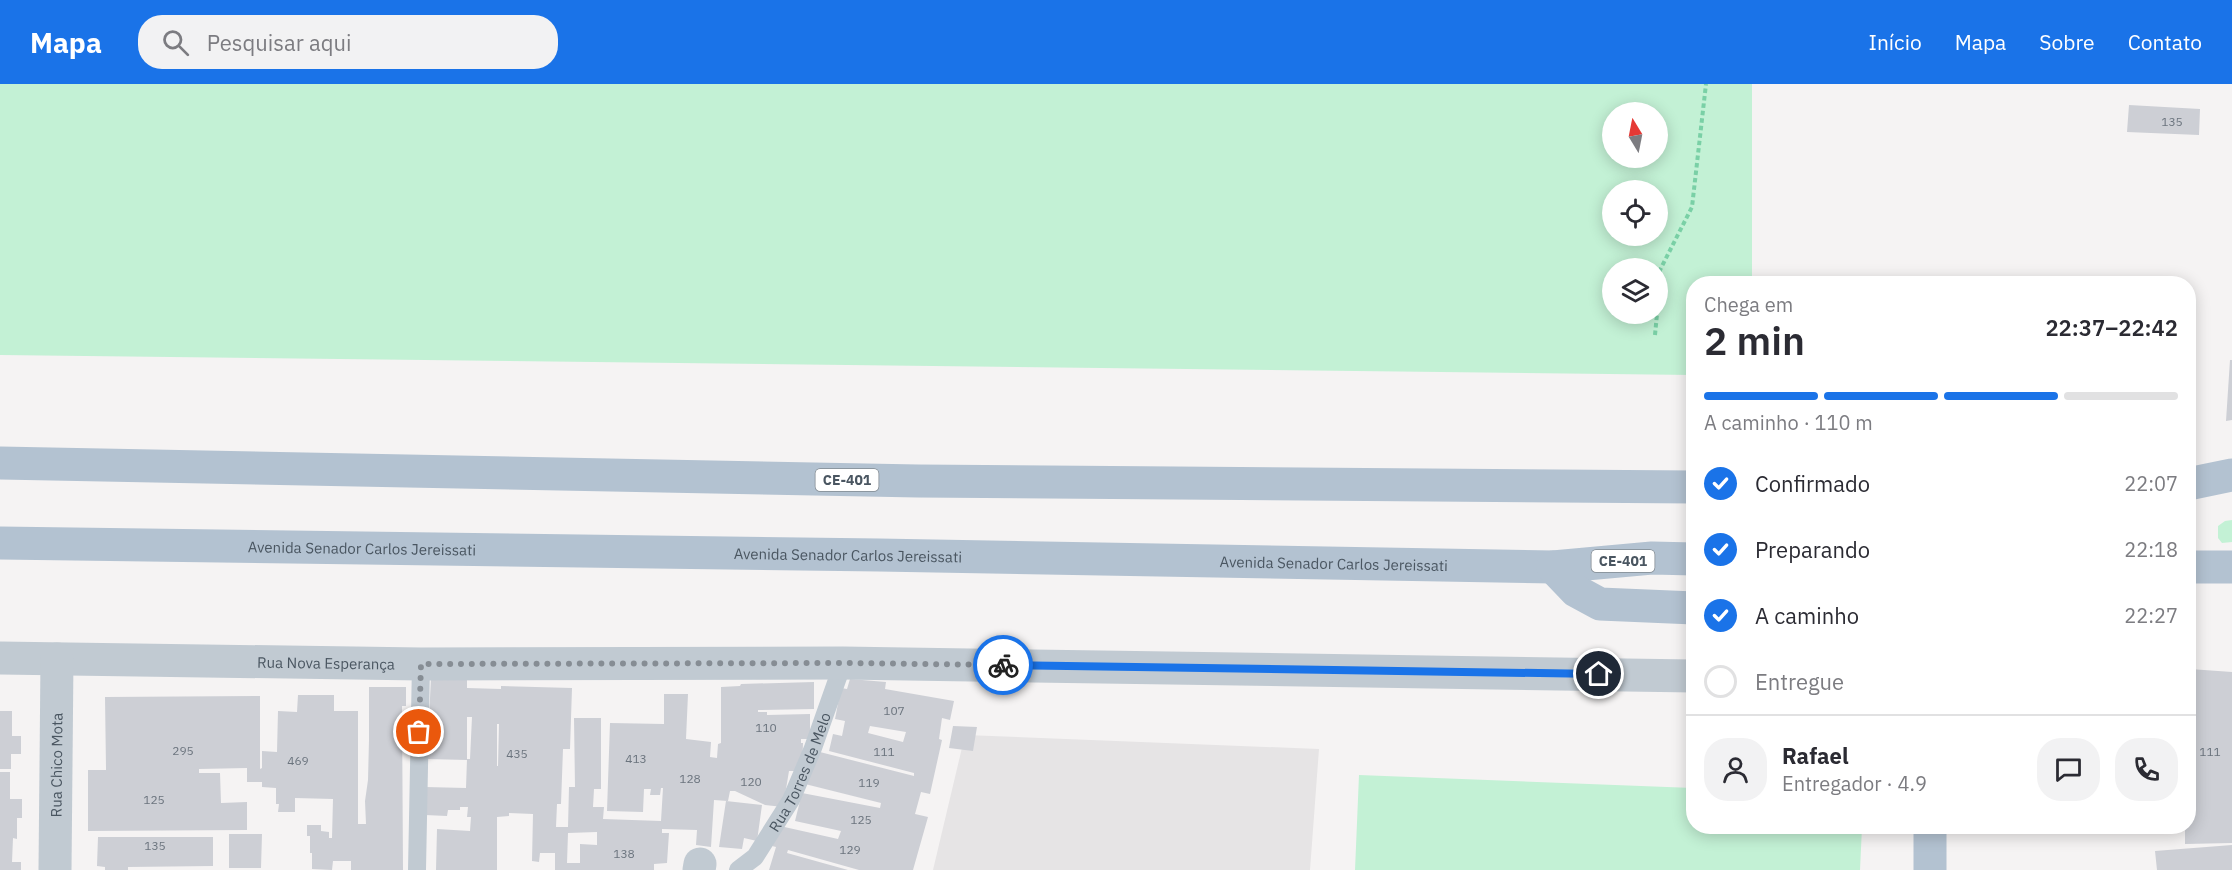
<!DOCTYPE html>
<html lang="pt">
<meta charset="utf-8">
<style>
:root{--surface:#fff;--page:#f2f2f3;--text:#2b2b33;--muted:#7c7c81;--line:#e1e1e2;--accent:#1a73e8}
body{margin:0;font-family:"IBM Plex Sans",sans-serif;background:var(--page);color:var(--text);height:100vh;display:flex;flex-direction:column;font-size:22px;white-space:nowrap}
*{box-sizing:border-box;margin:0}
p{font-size:20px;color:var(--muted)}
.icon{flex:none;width:33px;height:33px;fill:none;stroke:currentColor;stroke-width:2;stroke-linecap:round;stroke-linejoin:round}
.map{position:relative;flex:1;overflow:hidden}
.sheet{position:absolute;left:1686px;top:192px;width:510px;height:558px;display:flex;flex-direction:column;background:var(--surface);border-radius:24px;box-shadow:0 3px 15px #0003}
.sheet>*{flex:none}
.needle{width:39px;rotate:350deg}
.tools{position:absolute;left:1602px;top:18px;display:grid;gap:12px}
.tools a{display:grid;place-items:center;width:66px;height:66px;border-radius:50%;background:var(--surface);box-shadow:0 3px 15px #0003;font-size:30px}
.pin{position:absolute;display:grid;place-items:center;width:51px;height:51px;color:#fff;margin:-26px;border:3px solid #fff;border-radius:50%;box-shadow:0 2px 6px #0007}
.courier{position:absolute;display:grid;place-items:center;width:60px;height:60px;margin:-30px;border:4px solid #1a73e8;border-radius:50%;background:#fff;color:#222;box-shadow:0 2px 8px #0007}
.headline em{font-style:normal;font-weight:600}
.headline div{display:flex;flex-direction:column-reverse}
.headline{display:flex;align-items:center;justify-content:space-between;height:102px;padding:0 18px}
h1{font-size:39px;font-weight:600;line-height:45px}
.bar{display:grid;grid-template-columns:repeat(4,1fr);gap:9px 6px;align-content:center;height:72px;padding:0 18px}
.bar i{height:8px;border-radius:4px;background:var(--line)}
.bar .on{background:var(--accent)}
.bar p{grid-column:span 4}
.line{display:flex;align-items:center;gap:15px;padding:0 18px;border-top:2px solid var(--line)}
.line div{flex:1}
.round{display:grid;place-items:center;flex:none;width:63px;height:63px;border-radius:24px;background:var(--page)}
ol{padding:0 18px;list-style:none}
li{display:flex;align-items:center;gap:18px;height:66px}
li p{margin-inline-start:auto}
li .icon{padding:6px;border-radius:50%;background:var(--accent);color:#fff;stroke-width:4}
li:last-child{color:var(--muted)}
li i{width:33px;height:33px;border:3px solid var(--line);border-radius:50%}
header{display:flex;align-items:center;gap:36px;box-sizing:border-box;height:84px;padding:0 30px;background:var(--accent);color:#fff}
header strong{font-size:28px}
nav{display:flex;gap:33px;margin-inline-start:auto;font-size:21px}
.search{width:420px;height:54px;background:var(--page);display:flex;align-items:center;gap:15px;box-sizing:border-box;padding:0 21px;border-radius:24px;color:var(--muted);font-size:22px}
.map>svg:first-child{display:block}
</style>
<header>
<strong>Mapa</strong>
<div class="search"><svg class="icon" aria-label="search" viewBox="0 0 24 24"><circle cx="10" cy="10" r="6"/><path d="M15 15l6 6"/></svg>Pesquisar aqui</div>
<nav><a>Início</a><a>Mapa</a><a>Sobre</a><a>Contato</a></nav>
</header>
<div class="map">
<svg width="2232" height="786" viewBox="0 0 2232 786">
<rect width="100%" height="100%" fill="#f5f3f3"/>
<path fill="#e6e4e5" d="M965 651 1319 665 1310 786H933Z"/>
<path fill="#c3f1d5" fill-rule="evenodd" d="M0 0H1752V199L1694 200 1693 291 0 271ZM1658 28V74H1612V28ZM1658 106V152H1612V106ZM1612 184H1658V230H1612Z
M2232 436V458L2222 459 2218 454V442L2225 437Z
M1359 691 1693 704 1694 742 1862 743 1860 786H1355Z"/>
<path fill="#cdcfd5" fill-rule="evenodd" d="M2129 21 2200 25 2199 51 2127 48Z
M2230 276H2232V336L2226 337Z
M2190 585 2232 588V759L2185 760V742H2188Z
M431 594H467V604L501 605V602L572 604 570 665H563L561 720H557L556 743H568L569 703H575L574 634H601V705H594L593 723H604L603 735 661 737 663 704H661L660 711H650L651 705H644L643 728 607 727 610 639 664 640V610H688L686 655 711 658 710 673 717 674 718 660 721 659V603L740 602 741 600 814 598V625L758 626V628H767V631L810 630V655H801V659H803L802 687H789L783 723 765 721 735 707H730L728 717 714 716 711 763 696 761 697 746 662 745V749H669L667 779 654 780V786H555V769H540L539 778 532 777 533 730 509 729V732L497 733V786H436L437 745 470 747 471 733H467L468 723H460V726H448L447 732 425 731V703L466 704 467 675H470L472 633H467V676L427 675ZM497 640H499L498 682H497ZM597 748V761L580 760V779H567L568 749Z
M850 595 886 598 885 605 954 617 950 636 942 634 939 655 942 656 930 710 921 708 915 730 928 733 913 786H859L788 766 787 769 848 786H769L776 763 772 762 780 742 838 755 841 747 795 737 802 709 880 724 881 719 805 700 816 667 914 692V689L829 667 833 650 842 652 845 637 835 635 841 604 847 605ZM870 642 906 648 903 658 868 649Z
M369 603H406V622H402L403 786H351V777H333L332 786 312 785V769H310V752H307V741H321V747L329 748V754H332L333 715 295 714V728H278L279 720H276V704L262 703V698H247V684L199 685V689H220L221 719 247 718V746L88 747V686H106V684L105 613 260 612V685L262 684V667L277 668 278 627 297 628 298 611H334V627H358V740H366L365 717 368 696 369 656Z
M0 627H12V652H21V670H11V685H0Z
M953 642 977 643 973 667 949 664Z
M0 688H10V715H22V734H17V755L13 754 12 778H21V786H0Z
M726 717 762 721 757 757 744 754 742 765 719 763Z
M229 750H262L261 784H229Z
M98 753H213V782L128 783V786H105V783L97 782Z
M2232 761V786H2157L2155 767Z"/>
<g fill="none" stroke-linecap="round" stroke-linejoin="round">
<path stroke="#7ad0a6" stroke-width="4" stroke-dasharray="4.5 3" stroke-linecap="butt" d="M1658 218 1660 186 1692 123 1706 0
M1655 251 1657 230"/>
<g stroke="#c1cad2" stroke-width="18">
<path d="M417 786 421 580"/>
<path id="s1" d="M738 786 755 773 791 716 813 664 843 579"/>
</g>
<g stroke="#c1cad2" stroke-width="33">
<path id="s2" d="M0 574 421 580 843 579 1694 592"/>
<path id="s3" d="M55 786 57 575"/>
<path d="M699 786 700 780"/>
</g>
<g stroke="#b3c2d1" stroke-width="33">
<path d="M0 379 918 397 1694 403"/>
<path d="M2188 400 2232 391"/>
<path id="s4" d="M0 459 879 471 1553 483 1652 474 1694 475"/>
<path d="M1553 483 1576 507 1600 520 1694 524"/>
<path d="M2188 483H2232"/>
<path d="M1930 742V786"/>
</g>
</g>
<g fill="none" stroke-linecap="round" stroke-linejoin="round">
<path stroke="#868d94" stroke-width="6" stroke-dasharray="0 10.8" d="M419 648 421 580 843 579 1003 581"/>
<path stroke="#1a73e8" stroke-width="8" d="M1003 581 1599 590"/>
</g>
<g text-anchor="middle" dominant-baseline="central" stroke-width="6" stroke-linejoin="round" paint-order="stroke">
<g font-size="12" fill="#6b747e">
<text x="2172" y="37">135</text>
<text x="894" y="626">107</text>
<text x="766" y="643">110</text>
<text x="183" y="666">295</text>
<text x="884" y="667">111</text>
<text x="2210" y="667">111</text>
<text x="517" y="669">435</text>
<text x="636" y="674">413</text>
<text x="298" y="676">469</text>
<text x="690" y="694">128</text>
<text x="751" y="697">120</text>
<text x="869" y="698">119</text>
<text x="154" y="715">125</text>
<text x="861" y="735">125</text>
<text x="155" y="761">135</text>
<text x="850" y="765">129</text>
<text x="624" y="769">138</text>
</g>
<g fill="#fff" stroke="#808990" stroke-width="1.5">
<rect x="815.5" y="385" width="63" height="22" rx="4.5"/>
<rect x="1591.5" y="466" width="63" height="22" rx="4.5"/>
</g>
<g font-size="14" font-weight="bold" fill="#4a5661">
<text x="847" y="396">CE-401</text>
<text x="1623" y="477">CE-401</text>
</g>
<g font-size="15" fill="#4a5661" stroke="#fff">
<text stroke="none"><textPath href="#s4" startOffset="362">Avenida Senador Carlos Jereissati</textPath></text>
<text stroke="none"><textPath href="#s4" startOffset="848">Avenida Senador Carlos Jereissati</textPath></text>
<text stroke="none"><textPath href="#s4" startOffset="1334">Avenida Senador Carlos Jereissati</textPath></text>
<text stroke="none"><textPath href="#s2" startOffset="326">Rua Nova Esperança</textPath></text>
<text stroke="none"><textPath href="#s3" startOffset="105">Rua Chico Mota</textPath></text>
<text stroke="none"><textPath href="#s1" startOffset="118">Rua Torres de Melo</textPath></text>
</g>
</g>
</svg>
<div class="tools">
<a><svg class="needle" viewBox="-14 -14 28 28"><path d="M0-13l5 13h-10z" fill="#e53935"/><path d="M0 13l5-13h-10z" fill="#7c7c81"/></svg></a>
<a><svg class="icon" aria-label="locate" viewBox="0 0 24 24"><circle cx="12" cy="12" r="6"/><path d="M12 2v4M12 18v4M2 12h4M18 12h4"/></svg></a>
<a><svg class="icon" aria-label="layers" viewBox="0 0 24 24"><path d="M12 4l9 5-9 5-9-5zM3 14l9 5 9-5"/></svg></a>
</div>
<div class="pin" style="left:419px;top:648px;background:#ea580c"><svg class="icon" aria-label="bag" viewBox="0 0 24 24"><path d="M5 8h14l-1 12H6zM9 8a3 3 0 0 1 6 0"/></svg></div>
<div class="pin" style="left:1599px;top:590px;background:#1f2937"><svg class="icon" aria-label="home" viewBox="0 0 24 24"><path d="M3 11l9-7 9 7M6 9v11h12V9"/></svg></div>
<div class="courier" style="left:1003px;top:581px"><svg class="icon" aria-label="bike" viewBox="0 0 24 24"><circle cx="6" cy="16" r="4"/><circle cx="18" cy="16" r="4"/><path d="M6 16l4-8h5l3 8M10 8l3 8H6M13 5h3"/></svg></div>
<section class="sheet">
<div class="headline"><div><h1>2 min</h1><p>Chega em</p></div><em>22:37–22:42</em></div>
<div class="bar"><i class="on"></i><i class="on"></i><i class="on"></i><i></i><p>A caminho · 110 m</p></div>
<ol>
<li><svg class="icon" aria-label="check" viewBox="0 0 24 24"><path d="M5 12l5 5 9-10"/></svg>Confirmado<p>22:07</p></li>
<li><svg class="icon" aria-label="check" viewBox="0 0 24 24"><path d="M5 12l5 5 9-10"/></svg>Preparando<p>22:18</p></li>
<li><svg class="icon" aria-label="check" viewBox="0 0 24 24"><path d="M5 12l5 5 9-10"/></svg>A caminho<p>22:27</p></li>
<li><i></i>Entregue</li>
</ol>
<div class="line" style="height:108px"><a class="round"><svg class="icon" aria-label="person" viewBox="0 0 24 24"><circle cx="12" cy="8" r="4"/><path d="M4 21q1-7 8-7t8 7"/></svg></a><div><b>Rafael</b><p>Entregador · 4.9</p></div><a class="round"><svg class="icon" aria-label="chat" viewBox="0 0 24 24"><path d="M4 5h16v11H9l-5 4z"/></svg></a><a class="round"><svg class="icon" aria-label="phone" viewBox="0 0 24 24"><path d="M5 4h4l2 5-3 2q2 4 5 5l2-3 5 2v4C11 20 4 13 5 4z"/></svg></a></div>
</section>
</div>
